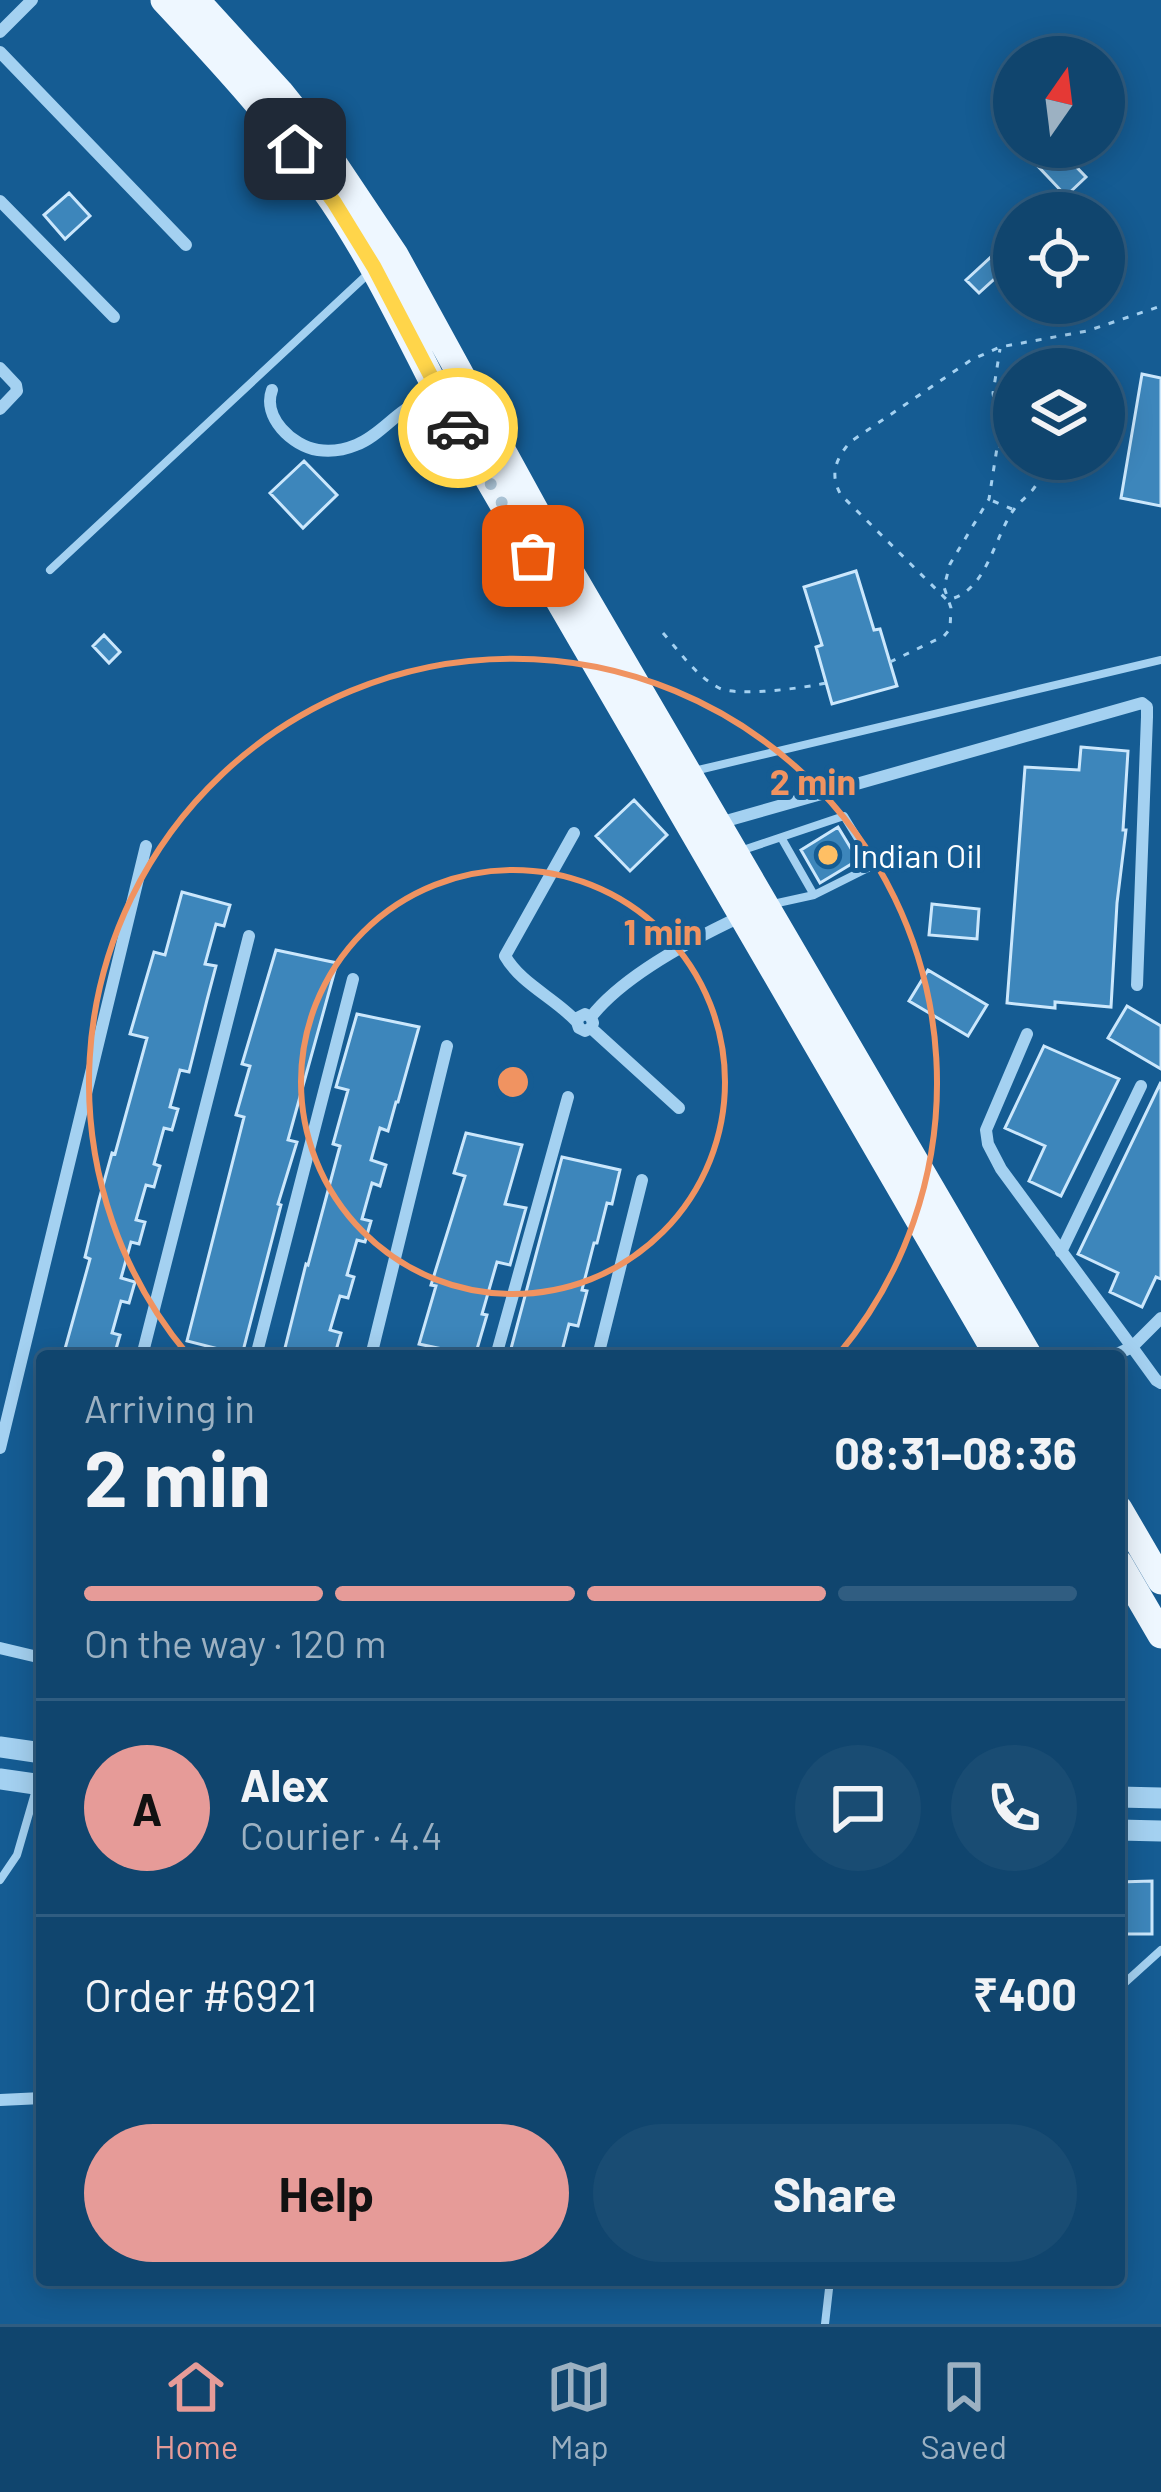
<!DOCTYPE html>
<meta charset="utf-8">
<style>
:root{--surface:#10456e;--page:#194c73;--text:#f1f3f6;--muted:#9cb1c2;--line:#305d81;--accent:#e69b98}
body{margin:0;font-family:Barlow,sans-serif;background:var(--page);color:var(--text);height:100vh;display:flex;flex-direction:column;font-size:45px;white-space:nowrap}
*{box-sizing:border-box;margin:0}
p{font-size:39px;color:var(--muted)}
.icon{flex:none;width:66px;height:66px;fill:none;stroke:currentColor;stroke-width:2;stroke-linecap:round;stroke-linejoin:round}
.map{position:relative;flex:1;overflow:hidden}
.drawer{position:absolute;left:36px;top:1350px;width:1089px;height:936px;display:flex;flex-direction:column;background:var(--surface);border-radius:12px;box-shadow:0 6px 30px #0003,0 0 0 3px var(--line)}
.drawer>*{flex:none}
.needle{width:78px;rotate:14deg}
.buttons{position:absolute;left:993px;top:36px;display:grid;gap:24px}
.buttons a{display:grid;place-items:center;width:132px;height:132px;border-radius:50%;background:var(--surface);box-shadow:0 6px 30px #0003,0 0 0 3px var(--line);font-size:60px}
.pin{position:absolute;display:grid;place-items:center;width:102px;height:102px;color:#fff;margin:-51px;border-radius:24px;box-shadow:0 6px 18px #0006}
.courier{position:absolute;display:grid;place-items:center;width:120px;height:120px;margin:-60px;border:9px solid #ffd54a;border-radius:50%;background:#fff;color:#222;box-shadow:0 3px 15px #0007}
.head em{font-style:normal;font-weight:700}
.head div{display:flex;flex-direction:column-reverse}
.head{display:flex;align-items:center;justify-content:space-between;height:204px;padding:0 48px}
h1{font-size:78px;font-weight:700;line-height:90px}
.bar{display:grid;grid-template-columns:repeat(4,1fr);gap:18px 12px;align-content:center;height:144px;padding:0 48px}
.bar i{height:15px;border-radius:9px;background:var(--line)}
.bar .on{background:var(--accent)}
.bar p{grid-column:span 4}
.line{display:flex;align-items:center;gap:30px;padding:0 48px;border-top:3px solid var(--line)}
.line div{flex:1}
.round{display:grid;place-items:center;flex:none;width:126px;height:126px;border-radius:63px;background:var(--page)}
.button{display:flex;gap:24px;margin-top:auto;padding:24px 48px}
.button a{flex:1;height:138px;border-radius:72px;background:var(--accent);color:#111;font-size:48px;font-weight:700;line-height:138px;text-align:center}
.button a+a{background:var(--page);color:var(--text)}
.menu{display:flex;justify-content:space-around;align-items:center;height:168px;border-top:3px solid var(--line);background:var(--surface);font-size:33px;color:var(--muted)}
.menu a{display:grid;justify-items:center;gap:6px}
.menu .on{color:var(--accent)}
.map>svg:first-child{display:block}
</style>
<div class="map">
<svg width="1161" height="2324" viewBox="0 0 1161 2324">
<rect width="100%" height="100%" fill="#155c93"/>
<path fill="#3d86bb" stroke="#cbe7fc" stroke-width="3" d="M1049 147H1057L1086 177 1066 196 1033 161Z
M69 193 90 216 65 239 44 215Z
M991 257 1003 271 979 293 966 280Z
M1142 374 1161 378V506L1121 498Z
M304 461 337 495 303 528 270 493Z
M856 571 874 630 880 629 897 686 832 704 816 647 822 645 804 587Z
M104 635 120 652 109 663 93 646Z
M1081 747 1128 751 1123 830H1126L1117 903 1111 1007 1055 1002V1008L1007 1003 1025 767 1079 770Z
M634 800 667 835 630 871 596 836Z
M838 827 858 860 820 883 801 850Z
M182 892 230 905 224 926 216 924 205 964 216 966 207 1000 189 1072 180 1070 170 1107 178 1109 172 1130 164 1128 154 1164 160 1166 154 1187 146 1185 136 1220 145 1222 139 1244 131 1242 121 1278 135 1282 129 1303 121 1301 112 1333 120 1335 114 1356H63L90 1259 85 1257 99 1200 112 1153 115 1154 147 1038 130 1034 154 952 165 955Z
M932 904 979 909 977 939 929 935Z
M276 950 337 963 288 1140 297 1142 278 1204 281 1205 242 1355 187 1341 244 1117 236 1115 250 1066 242 1064Z
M928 970 987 1005 968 1036 909 1001Z
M1127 1006 1161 1026V1069L1108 1038Z
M357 1014 419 1027 398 1102H396L388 1131 380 1128 371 1160 386 1165 380 1186 372 1183 362 1219 371 1221 365 1242 357 1240 347 1275 354 1277 348 1298 340 1296 330 1330 341 1333 335 1354 327 1352 325 1356H283L306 1264 308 1265 340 1146 333 1144 348 1090 336 1087Z
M1044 1046 1119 1079 1061 1196 1029 1181 1045 1146 1005 1128Z
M1161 1082V1279L1156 1277 1142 1307 1110 1292 1118 1273 1078 1254Z
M466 1133 522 1145 505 1204 526 1208 510 1265 497 1262 482 1314 487 1315 475 1356 419 1344 436 1286 431 1285 465 1176 454 1173Z
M562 1157 620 1170 612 1204 607 1203 597 1243H594L582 1290 587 1291 578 1326 569 1324 562 1351 554 1349 552 1356H509Z
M1152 1881V1934H1119V1882Z"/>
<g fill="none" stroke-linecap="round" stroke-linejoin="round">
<path stroke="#a4d1f1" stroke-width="3" stroke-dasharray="6 9" stroke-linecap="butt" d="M999 446 1014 452
M1032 459C1037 466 1040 467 1039 477 1037 490 1023 498 1015 508 993 537 988 592 947 600L841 495C829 474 836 459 850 442L971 360 1000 347 1087 331 1161 306
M993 501 1012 509
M663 633C680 652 696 676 719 688 737 697 804 688 826 683
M890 662 944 636 950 629 951 608 944 587 950 564 989 499 999 435 993 393 1000 349"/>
<path stroke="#a4d1f1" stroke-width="8" d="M50 570 369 273
M694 771 1161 660
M782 839 814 895
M743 850 844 816 874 865 814 895 773 904
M0 1880 17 1855 37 1786
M1119 1988 1161 1950
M825 2324 830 2280"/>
<path stroke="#a4d1f1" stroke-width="12" d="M0 32 32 0
M0 52 186 245
M0 201 114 317
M0 368 16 385 17 391 0 409
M272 390C262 417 292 446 318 450 332 452 344 450 356 445 377 437 392 417 411 406 419 401 430 399 439 396
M719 823 1142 703 1147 707V717L1137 985
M574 833 505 956C521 984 555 998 577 1022
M591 1017C623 976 695 938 742 916
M591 1028 593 1023 591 1017 585 1014 579 1017 577 1022 579 1028 585 1031 591 1028 679 1108
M1027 1034 986 1130 988 1144 1001 1169 1132 1347 1161 1318
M1061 1252 1141 1086
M142 1356 249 936
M256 1356 353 979
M371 1356 447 1046
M496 1356 568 1097
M598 1356 642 1180
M1113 1356 1132 1347 1156 1380 1161 1383
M0 1448 146 846
M0 1648 42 1658
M0 2100 42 2098"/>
<path stroke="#a4d1f1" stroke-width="21" d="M0 1747 42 1753
M0 1779 42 1785
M1119 1797 1161 1798
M1119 1830 1161 1831"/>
<path stroke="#eef7ff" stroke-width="27" d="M164 0C224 64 282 127 332 200 374 262 406 330 440 396L998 1356
M196 0 280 92 316 137 395 255 546 530 1029 1356
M1119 1509 1161 1581
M1119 1563 1161 1635"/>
</g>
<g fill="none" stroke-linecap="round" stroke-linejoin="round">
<path stroke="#adc6d9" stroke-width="12" stroke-dasharray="0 21.6" d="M458 428 533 556"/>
<path stroke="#ffd54a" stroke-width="15" d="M295 149 334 202 374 267 458 428"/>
</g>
<g fill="none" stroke="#f09361" stroke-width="6">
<circle cx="513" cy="1082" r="212"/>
<path d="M188 1355A424 424 0 1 1 838 1355"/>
</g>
<circle fill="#ffbf64" stroke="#155c93" stroke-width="4.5" cx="828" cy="855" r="12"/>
<g text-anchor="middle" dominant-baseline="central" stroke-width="10" stroke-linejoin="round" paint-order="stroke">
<g font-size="33" fill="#fff" stroke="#155c93" text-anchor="start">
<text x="852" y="855">Indian Oil</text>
</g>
</g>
<circle cx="513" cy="1082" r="18" fill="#f09361" stroke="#155c93" stroke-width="6"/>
<g font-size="36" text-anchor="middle" font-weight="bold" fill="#f09361" stroke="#155c93" stroke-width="10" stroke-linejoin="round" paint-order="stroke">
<text x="813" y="795">2 min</text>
<text x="663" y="945">1 min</text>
</g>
</svg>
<div class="buttons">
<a><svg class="needle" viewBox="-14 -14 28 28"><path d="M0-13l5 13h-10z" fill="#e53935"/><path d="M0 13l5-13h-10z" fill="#9cb1c2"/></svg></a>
<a><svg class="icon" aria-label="locate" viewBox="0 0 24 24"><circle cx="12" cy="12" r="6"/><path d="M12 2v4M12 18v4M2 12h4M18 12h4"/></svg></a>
<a><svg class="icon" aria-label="layers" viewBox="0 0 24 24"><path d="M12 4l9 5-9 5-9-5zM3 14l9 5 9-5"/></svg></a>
</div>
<div class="pin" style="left:533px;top:556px;background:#ea580c"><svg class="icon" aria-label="bag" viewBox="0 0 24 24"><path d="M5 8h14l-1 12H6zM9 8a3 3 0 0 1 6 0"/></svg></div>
<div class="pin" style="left:295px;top:149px;background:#1f2937"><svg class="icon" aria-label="home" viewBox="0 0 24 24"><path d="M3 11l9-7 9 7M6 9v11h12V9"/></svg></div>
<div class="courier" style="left:458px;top:428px"><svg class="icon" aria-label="car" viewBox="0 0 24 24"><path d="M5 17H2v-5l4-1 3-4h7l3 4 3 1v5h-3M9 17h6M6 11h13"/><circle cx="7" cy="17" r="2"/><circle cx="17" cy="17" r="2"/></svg></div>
<section class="drawer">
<div class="head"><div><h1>2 min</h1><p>Arriving in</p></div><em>08:31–08:36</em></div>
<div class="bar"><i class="on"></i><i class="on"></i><i class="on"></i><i></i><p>On the way · 120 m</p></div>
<div class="line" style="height:216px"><b class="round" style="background:var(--accent);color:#111">A</b><div><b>Alex</b><p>Courier · 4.4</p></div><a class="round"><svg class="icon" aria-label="chat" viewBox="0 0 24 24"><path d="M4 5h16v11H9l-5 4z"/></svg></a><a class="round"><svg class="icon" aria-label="phone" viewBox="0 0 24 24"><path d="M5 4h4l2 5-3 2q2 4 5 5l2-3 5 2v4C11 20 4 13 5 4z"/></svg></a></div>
<div class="line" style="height:156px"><div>Order #6921</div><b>₹400</b></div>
<div class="button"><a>Help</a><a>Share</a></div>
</section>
</div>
<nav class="menu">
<a class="on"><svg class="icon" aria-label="home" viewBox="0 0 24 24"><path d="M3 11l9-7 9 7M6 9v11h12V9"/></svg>Home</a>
<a><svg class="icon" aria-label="map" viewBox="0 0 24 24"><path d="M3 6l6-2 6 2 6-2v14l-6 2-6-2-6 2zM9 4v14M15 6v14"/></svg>Map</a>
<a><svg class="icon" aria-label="saved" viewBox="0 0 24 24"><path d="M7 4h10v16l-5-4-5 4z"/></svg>Saved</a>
</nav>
